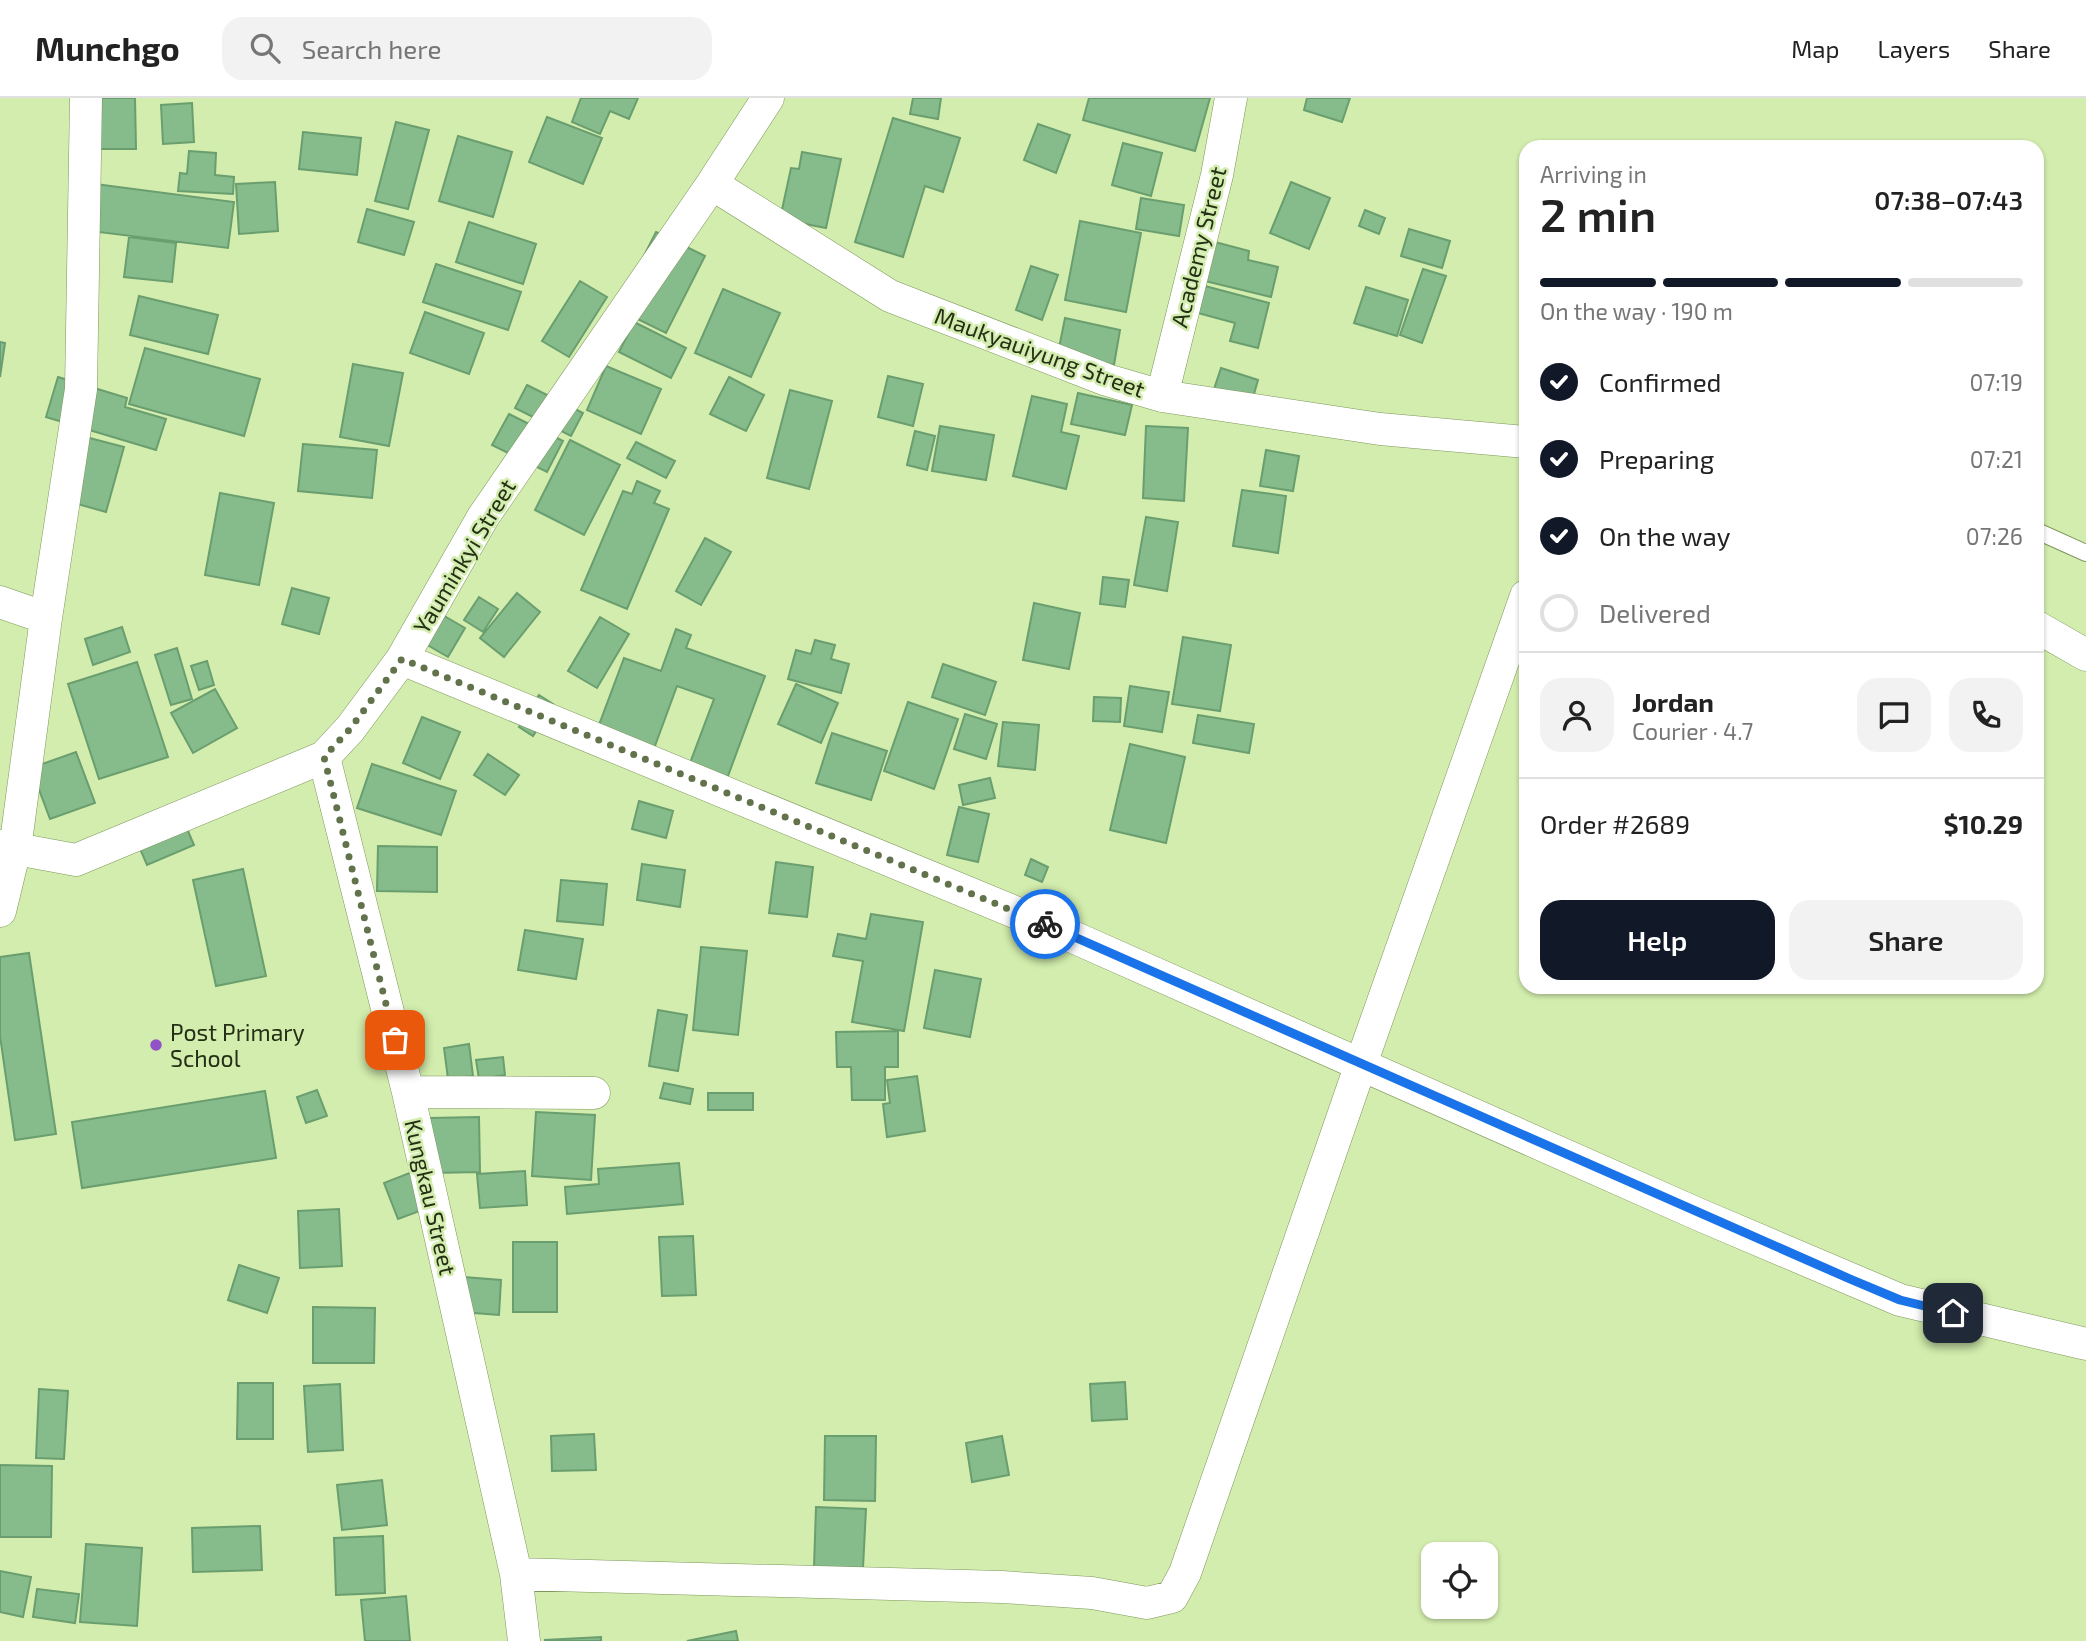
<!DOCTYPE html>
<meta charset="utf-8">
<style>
:root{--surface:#fff;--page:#f2f2f2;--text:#222;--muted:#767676;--line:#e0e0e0;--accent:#111827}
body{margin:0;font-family:"Exo 2",sans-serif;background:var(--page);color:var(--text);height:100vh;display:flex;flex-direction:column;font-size:26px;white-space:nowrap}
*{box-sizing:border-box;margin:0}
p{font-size:23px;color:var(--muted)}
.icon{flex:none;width:38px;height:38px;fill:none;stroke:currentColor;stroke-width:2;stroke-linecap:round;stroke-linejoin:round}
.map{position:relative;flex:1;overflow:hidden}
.sheet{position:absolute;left:1519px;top:42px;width:525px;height:854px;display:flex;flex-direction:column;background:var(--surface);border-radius:21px;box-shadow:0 2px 5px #0004}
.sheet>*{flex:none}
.fabs{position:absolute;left:1421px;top:1444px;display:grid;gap:14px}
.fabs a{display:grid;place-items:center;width:77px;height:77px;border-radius:14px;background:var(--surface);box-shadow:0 2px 5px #0004;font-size:35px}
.pin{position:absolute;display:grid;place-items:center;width:60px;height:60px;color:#fff;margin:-30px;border-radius:14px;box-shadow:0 4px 10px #0006}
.courier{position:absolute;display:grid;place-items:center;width:70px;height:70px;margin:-35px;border:5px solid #1a73e8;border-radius:50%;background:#fff;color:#222;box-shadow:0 2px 9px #0007}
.headline em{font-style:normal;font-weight:600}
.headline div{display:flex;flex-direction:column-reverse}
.headline{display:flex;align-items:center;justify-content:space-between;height:119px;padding:0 21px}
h1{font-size:46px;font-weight:600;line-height:52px}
.bar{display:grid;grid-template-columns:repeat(4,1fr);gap:10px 7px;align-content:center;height:84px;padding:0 21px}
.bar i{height:9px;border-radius:5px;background:var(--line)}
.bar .selected{background:var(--accent)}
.bar p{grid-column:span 4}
.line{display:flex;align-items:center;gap:18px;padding:0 21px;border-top:2px solid var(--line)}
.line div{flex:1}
.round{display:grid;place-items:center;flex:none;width:74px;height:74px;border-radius:21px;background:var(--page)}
ol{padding:0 21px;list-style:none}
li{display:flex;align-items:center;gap:21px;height:77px}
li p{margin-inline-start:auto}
li .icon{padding:7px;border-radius:50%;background:var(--accent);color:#fff;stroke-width:4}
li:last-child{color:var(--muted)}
li i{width:38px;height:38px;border:4px solid var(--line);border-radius:50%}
.cta{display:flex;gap:14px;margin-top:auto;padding:14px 21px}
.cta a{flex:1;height:80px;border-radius:21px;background:var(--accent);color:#fff;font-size:28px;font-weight:600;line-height:80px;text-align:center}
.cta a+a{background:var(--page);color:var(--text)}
header{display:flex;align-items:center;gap:42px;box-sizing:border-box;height:98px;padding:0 35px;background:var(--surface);border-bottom:2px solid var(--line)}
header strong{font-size:33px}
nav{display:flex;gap:38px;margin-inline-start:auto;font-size:24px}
.search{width:490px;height:63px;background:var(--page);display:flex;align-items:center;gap:18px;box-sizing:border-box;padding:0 24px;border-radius:21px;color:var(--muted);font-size:26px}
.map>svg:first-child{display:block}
</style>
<header>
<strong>Munchgo</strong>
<div class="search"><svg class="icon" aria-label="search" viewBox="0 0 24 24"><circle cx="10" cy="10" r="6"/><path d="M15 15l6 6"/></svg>Search here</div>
<nav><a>Map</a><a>Layers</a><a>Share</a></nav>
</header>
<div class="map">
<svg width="2086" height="1543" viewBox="0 0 2086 1543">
<rect width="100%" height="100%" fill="#d2edad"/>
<path fill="#86bb8b" stroke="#6a9e6f" stroke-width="2" d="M84 0H135L136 51H85Z
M581 0H638L629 21 610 13 600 36 572 24Z
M913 0H941L938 21 910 16Z
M1089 0H1210L1195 53 1083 22Z
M1307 0H1350L1342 24 1304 12Z
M192 5 194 44 163 46 161 7Z
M547 19 602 40 583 86 529 64Z
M893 20 960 40 943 94 925 88 903 159 855 144Z
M396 24 429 32 408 111 375 103Z
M1038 26 1070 37 1056 75 1024 62Z
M303 34 361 40 357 77 299 71Z
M458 38 512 54 493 119 439 103Z
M1123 45 1162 55 1151 98 1112 87Z
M189 53 216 55 215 77 234 79 233 96 178 93 180 75 187 76Z
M802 54 841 61 826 130 780 121 791 70 799 71Z
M80 84 234 104 228 150 74 131Z
M275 84 278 133 239 136 236 86Z
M1291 84 1330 100 1309 151 1270 135Z
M1141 100 1184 107 1179 138 1136 131Z
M367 111 414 124 404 157 358 144Z
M1365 112 1385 120 1379 136 1359 128Z
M1080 123 1141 135 1126 214 1065 202Z
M469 124 536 146 523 186 456 164Z
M1409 131 1450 143 1442 170 1401 158Z
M656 134 705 158 666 235 617 211Z
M129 139 176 145 172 184 124 179Z
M1215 144 1249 153 1248 162 1278 169 1271 199 1205 183Z
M436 166 521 194 508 232 423 204Z
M1031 168 1058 177 1042 222 1016 212Z
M1423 171 1446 178 1422 245 1400 237Z
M580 183 607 199 569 259 542 243Z
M1205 188 1269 205 1258 250 1230 243 1235 225 1198 215Z
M1366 189 1408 202 1397 238 1354 225Z
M723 191 780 215 751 279 695 255Z
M139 198 218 217 208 256 130 237Z
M425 214 484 235 469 276 410 255Z
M1065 220 1120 232 1114 267 1058 255Z
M634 224 686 250 671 280 619 254Z
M0 244 5 245 0 279Z
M145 250 260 281 244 338 129 306Z
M353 266 403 275 389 348 340 339Z
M606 268 661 291 641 336 587 312Z
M1221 270 1258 282 1250 310 1212 297Z
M888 278 923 286 913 328 878 319Z
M58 279 127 300 125 309 166 321 156 352 46 319Z
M729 279 764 297 746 333 710 316Z
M527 287 583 315 571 338 515 310Z
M790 292 832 303 809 391 767 380Z
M1078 295 1132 307 1125 337 1071 326Z
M1032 298 1067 306 1061 334 1079 338 1066 391 1013 378Z
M509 316 563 343 547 374 492 347Z
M940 328 994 337 986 382 932 373Z
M1146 328 1188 330 1184 403 1143 400Z
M915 333 935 338 927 372 907 367Z
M78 337 124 349 106 414 60 401Z
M570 342 620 367 584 437 535 412Z
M636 344 675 363 666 380 627 360Z
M303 346 377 352 372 400 298 393Z
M1266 352 1299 358 1293 393 1260 388Z
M637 383 660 393 654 405 669 411 627 511 581 492 623 393 632 396Z
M1242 392 1286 398 1278 455 1233 448Z
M220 395 274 405 259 487 205 477Z
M1146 419 1178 424 1167 493 1134 487Z
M705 440 731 454 701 507 676 493Z
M1103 479 1129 482 1125 509 1100 506Z
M292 490 329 500 319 536 282 526Z
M517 495 540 514 504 559 480 540Z
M479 499 498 511 483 534 464 522Z
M1034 505 1080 515 1069 571 1023 562Z
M434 512 465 530 448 559 417 541Z
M600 519 629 536 597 590 568 573Z
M122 529 130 554 93 567 85 541Z
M676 531 691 537 686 550 765 578 725 686 687 673 714 601 677 588 652 656 596 635 624 560 661 573Z
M1183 539 1231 547 1220 613 1172 606Z
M815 542 835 547 831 561 849 566 841 595 788 581 796 552 811 556Z
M177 550 192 601 171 607 155 557Z
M207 563 214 587 199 592 191 568Z
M137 564 168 659 99 681 68 586Z
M943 566 996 584 985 617 932 599Z
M796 586 838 605 821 645 778 626Z
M1130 588 1169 594 1162 634 1124 628Z
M215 591 237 630 193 655 171 615Z
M539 597 553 606 533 638 519 629Z
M1094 599 1121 600 1120 624 1093 623Z
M908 604 958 621 934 691 884 673Z
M965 616 997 626 986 661 954 651Z
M1198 617 1254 626 1249 655 1193 645Z
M422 619 460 634 440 681 403 665Z
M1003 624 1039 627 1035 672 998 668Z
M832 635 887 653 871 702 816 685Z
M1130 646 1185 659 1166 745 1110 732Z
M76 654 95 705 50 721 31 670Z
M488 656 519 677 505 697 474 677Z
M372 666 456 693 441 737 357 710Z
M990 680 995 700 963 707 959 687Z
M639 703 673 713 666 740 632 731Z
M959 709 989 716 978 764 947 757Z
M182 719 194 747 147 767 135 739Z
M378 748 437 749V794L377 793Z
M1031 761 1048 769 1042 784 1025 777Z
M776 764 813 769 807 819 769 815Z
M642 766 685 772 680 809 637 802Z
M243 771 266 878 216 888 193 782Z
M561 782 607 786 603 827 557 823Z
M871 816 923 824 904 933 852 924 863 863 833 858 838 836 866 841Z
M525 832 583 841 576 881 518 872Z
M701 849 747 853 738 937 693 932Z
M29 855 56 1036 15 1042 0 938V859Z
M935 872 981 881 970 939 924 930Z
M658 912 687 917 678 973 649 968Z
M898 933V969H885V1002H852L851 969H837L836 934Z
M469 946 473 978 448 981 444 950Z
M503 959 505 977 479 981 476 962Z
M917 978 925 1033 887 1039 883 1006 890 1005 887 982Z
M664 985 693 991 690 1006 660 1000Z
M317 992 327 1018 306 1025 297 999Z
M265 993 276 1060 82 1090 72 1024Z
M708 995H753V1012H708Z
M536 1014 595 1017 591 1082 532 1078Z
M479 1019 480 1074 431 1075 430 1020Z
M679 1065 683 1106 567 1116 565 1089 599 1086 598 1071Z
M525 1073 527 1107 480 1110 477 1076Z
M412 1074 425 1111 398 1121 384 1085Z
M339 1111 342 1168 300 1170 298 1113Z
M693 1138 696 1197 662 1198 659 1139Z
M513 1144H557V1214H513Z
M239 1167 279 1180 267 1215 228 1202Z
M451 1178 501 1182 499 1217 448 1213Z
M313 1209 375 1210 374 1265H313Z
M1125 1284 1127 1321 1092 1323 1090 1286Z
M238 1285H273V1341H237Z
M340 1286 343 1352 308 1354 304 1288Z
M39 1291 68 1293 64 1361 36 1360Z
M594 1336 596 1372 552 1373 551 1338Z
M825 1338H876L875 1403 824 1402Z
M1002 1338 1009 1377 972 1384 966 1345Z
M0 1367 52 1368 51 1439H0Z
M382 1382 387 1427 342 1432 337 1387Z
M816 1409 866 1411 863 1470 814 1469Z
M260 1428 262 1472 193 1474 192 1430Z
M383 1438 385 1495 336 1497 334 1440Z
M86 1446 142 1450 137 1528 80 1524Z
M0 1473 31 1479 23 1519 0 1514Z
M37 1491 79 1496 75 1525 33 1519Z
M406 1498 410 1543H365L361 1502Z
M736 1533 738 1543H687Z
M601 1539V1543L544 1542Z"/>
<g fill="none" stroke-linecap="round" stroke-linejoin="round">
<defs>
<path id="lane" d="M2037 433 2086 455"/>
<path id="street" d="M712 86 890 198 1107 282 1162 298 1380 331 1526 344
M1162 298 1217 77 1231 0
M0 504 46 520
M2037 529 2086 557
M402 561 1046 827 1700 1117 1900 1202 2086 1246
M324 659 408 994 516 1476 524 1543
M0 748 76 762 324 659 350 631 402 561 483 419 712 86 768 0
M0 813 15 751 46 520 81 291 86 0
M408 994 594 995
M516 1476 1002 1489 1092 1495 1147 1505 1172 1499 1185 1475 1361 966 1526 498"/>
</defs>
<use href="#lane" stroke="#7e975b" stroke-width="18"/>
<use href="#street" stroke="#7e975b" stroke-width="33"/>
<use href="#lane" stroke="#fff" stroke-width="16"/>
<use href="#street" stroke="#fff" stroke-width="32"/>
</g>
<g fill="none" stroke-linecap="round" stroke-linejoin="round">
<path stroke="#62724b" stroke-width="7" stroke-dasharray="0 12.6" d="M395 942 324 659 350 631 402 561 1045 826"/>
<path stroke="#1a73e8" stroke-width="9" d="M1045 826 1850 1181 1900 1202 1953 1215"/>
</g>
<circle fill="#9252c7" stroke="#d2edad" stroke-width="2.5" cx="156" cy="947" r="7"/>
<g text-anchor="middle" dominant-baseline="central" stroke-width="5" stroke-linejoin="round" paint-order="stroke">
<g font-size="23" fill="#252f16" stroke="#d2edad">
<text transform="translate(1198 149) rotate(-76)">Academy Street</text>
<text transform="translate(1040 254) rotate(20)">Maukyauiyung Street</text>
<text transform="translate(464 458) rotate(-59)">Yauminkyi Street</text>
<text transform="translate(431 1099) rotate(77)">Kungkau Street</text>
</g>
<g font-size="23" fill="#252f16" stroke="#d2edad" text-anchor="start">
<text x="170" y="934">Post Primary<tspan x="170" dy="26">School</tspan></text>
</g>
</g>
</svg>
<div class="fabs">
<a><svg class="icon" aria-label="locate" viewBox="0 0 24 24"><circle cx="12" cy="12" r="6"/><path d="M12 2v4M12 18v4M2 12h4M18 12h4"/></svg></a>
</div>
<div class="pin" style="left:395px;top:942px;background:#ea580c"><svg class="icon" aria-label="bag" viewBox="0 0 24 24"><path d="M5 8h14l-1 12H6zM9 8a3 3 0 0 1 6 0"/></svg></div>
<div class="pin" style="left:1953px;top:1215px;background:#1f2937"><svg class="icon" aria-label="home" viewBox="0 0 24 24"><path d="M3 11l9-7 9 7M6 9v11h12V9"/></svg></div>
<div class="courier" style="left:1045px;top:826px"><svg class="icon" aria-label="bike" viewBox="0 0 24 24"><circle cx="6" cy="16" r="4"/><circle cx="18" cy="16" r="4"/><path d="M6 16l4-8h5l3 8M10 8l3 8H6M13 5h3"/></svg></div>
<section class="sheet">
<div class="headline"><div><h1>2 min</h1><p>Arriving in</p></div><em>07:38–07:43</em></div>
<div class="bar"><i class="selected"></i><i class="selected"></i><i class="selected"></i><i></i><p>On the way · 190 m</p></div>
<ol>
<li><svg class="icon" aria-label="check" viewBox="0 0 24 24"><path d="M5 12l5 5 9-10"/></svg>Confirmed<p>07:19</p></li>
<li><svg class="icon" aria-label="check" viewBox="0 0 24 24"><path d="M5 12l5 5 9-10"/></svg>Preparing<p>07:21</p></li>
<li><svg class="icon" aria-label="check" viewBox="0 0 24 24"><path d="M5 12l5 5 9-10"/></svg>On the way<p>07:26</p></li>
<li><i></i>Delivered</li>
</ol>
<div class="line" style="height:126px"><a class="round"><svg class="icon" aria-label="person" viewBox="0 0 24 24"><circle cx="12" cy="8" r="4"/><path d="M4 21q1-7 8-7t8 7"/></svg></a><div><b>Jordan</b><p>Courier · 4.7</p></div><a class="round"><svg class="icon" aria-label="chat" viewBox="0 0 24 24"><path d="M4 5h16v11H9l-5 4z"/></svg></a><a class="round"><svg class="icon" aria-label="phone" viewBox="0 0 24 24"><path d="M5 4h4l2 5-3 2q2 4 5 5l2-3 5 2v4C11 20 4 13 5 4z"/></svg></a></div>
<div class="line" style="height:91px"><div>Order #2689</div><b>$10.29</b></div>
<div class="cta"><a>Help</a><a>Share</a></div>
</section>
</div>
